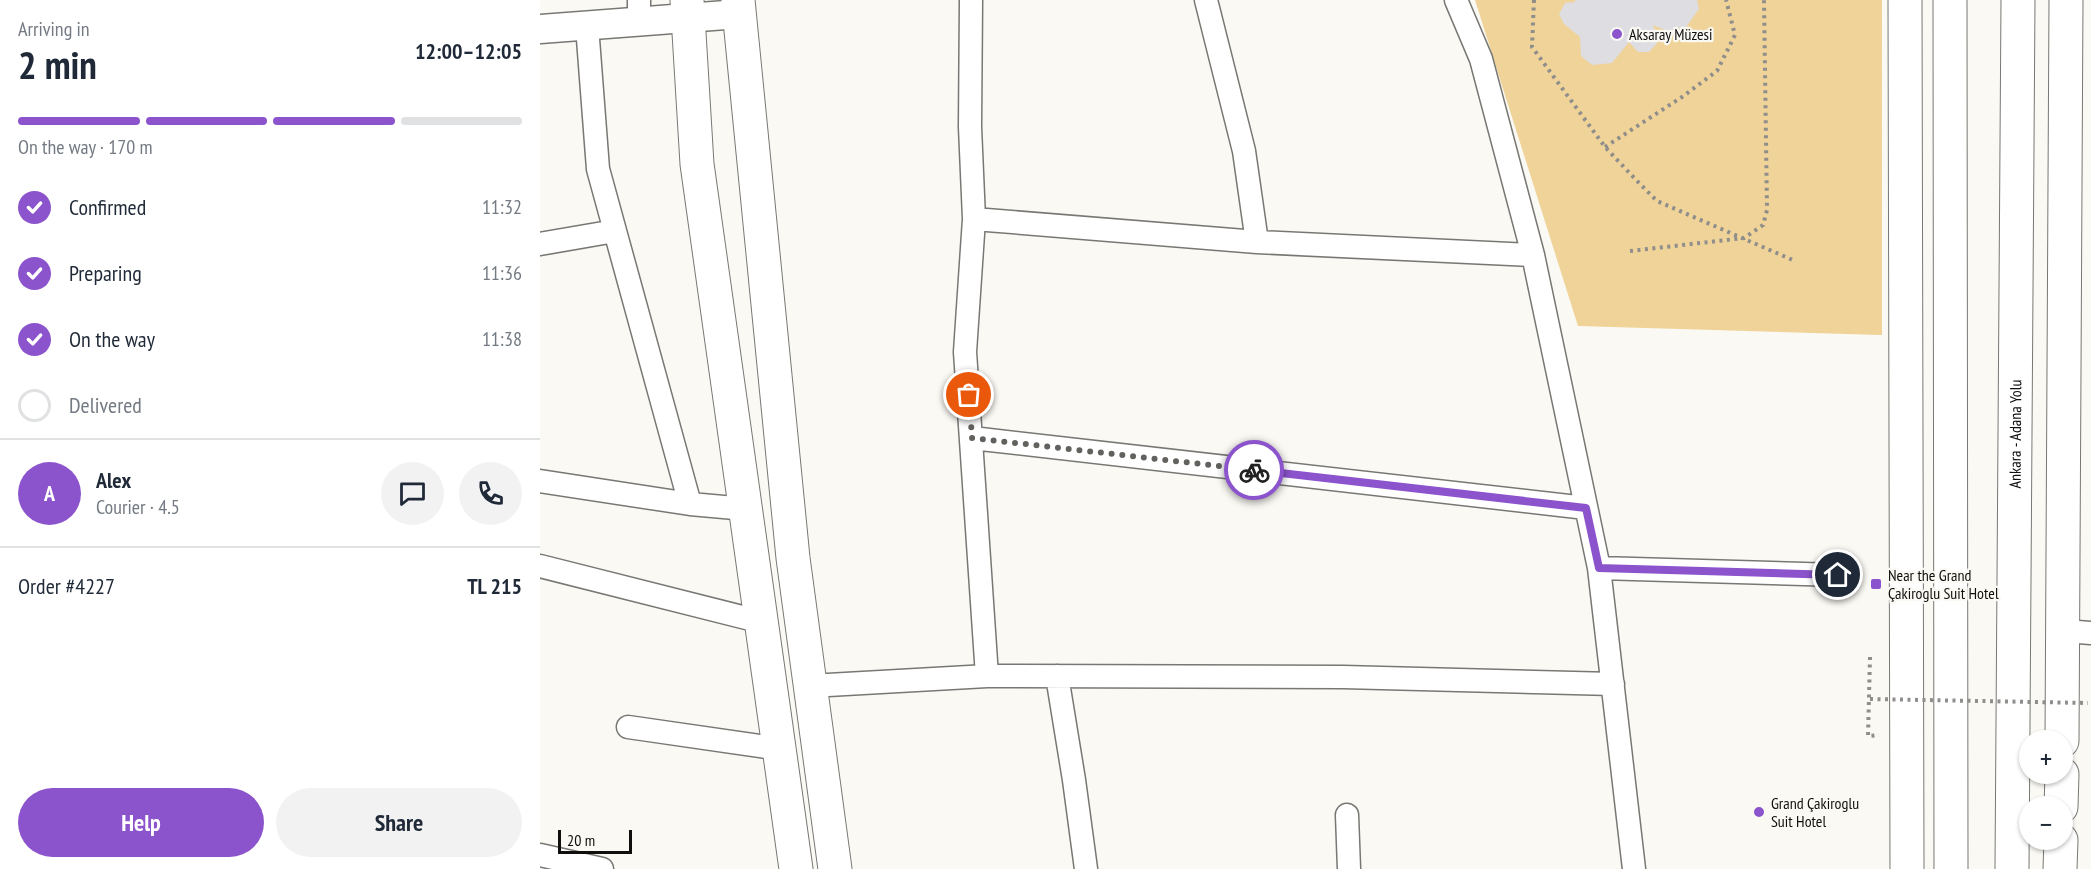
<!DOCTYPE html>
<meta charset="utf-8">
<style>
:root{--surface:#fff;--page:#f2f2f3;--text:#1f2937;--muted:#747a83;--line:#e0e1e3;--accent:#8c54cc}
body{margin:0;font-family:"PT Sans Narrow",sans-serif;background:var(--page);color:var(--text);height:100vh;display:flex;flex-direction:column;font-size:22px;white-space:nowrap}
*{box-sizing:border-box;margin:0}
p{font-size:20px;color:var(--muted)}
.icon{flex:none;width:33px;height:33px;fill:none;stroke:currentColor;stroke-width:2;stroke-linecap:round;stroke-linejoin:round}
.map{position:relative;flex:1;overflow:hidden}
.side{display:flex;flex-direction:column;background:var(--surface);width:540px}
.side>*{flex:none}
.controls{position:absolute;left:1479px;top:730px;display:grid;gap:12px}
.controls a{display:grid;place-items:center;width:54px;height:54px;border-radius:50%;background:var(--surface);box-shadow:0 2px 4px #0004;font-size:30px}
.scale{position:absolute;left:18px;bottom:15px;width:74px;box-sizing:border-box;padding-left:6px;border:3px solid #100f0e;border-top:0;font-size:16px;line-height:21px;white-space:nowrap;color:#100f0e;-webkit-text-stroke:4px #fbf9f4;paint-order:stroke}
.pin{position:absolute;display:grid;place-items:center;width:51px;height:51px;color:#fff;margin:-26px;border:3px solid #fff;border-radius:50%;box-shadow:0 2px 6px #0007}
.courier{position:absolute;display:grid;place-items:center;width:60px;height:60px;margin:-30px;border:4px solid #8c54cc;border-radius:50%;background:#fff;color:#222;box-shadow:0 2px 8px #0007}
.head em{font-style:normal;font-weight:800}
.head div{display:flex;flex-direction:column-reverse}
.head{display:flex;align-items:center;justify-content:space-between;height:102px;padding:0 18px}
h1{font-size:39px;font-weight:800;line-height:45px}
.bar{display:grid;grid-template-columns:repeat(4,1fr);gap:9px 6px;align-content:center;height:72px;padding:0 18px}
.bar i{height:8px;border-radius:4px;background:var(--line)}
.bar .selected{background:var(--accent)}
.bar p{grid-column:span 4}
.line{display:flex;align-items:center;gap:15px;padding:0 18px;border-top:2px solid var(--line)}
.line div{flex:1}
.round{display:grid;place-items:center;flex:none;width:63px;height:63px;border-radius:32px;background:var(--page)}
ol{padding:0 18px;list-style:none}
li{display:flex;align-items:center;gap:18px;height:66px}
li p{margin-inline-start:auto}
li .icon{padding:6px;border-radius:50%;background:var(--accent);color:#fff;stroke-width:4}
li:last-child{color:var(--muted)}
li i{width:33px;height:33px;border:3px solid var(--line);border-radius:50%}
.action{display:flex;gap:12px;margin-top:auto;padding:12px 18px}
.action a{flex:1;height:69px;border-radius:36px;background:var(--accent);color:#fff;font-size:24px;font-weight:800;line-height:69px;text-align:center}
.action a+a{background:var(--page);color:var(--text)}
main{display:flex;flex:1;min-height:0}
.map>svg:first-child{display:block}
</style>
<main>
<section class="side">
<div class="head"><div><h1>2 min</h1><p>Arriving in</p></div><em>12:00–12:05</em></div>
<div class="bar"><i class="selected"></i><i class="selected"></i><i class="selected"></i><i></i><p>On the way · 170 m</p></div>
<ol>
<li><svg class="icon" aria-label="check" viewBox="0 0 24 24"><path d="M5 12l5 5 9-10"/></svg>Confirmed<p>11:32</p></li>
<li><svg class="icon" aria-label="check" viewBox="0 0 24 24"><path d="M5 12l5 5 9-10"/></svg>Preparing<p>11:36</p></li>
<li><svg class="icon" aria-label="check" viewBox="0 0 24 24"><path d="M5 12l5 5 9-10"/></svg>On the way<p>11:38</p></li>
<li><i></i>Delivered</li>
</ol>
<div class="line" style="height:108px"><b class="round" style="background:var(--accent);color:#fff">A</b><div><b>Alex</b><p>Courier · 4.5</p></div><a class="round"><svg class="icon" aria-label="chat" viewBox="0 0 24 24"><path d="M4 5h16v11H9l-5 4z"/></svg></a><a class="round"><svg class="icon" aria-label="phone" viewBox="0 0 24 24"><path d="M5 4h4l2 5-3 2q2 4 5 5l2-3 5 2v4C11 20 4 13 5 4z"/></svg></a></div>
<div class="line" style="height:78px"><div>Order #4227</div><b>TL 215</b></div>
<div class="action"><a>Help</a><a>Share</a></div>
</section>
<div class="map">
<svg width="1551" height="869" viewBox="0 0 1551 869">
<rect width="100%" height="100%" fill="#fbf9f4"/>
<path fill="#f0d398" d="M935 0H1342V335L1038 326Z"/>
<path fill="#dedde1" d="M1035 0H1157L1159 9 1146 27 1127 31 1113 25 1119 41 1109 52H1098L1089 42 1072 63 1052 65 1041 56 1040 37 1024 24 1019 14 1025 3 1035 2Z"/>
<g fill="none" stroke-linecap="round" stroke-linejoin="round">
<defs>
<path id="minor" d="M99 0V22
M431 0 430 127 434 219 425 352 447 676
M666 0 704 151 717 242
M916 0 941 59 993 255 1059 568 1094 869
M47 26 58 169 150 504
M434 219 717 242 993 255
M0 244 75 231
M432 438 1046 508
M0 481 150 504 206 509
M0 566 222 622
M1059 568 1298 575
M1524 631 1551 633
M517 676 534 780 546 869
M270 686 447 676 803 677 1073 684
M88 727 240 749
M807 815 809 869
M0 855 62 869"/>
<path id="tertiary" d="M0 29 199 14"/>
<path id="primary" d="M147 0 157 164 256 869
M198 0 253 558 295 869
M1365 0 1367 869
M1410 0 1411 869"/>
<g id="trunk">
<path d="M1522 741 1526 0"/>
<path d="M1521 807 1522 774"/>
<path id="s1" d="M1472 869 1478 0"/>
<path d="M1520 869 1521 840"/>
</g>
</defs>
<use href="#minor" stroke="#787773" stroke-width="25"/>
<use href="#tertiary" stroke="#787773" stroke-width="31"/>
<use href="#primary" stroke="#787773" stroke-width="35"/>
<use href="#trunk" stroke="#787773" stroke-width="35"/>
<path stroke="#8f8e8b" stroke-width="4" stroke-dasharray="3 4.5" stroke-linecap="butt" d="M994 0 992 47 1065 147 1099 183 1117 201 1255 261
M1065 147 1142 97 1177 71 1195 35 1186 0
M1090 251 1204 238 1223 225 1227 210 1224 0
M1330 657 1328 736 1339 735"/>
<use href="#minor" stroke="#fff" stroke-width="22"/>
<use href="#tertiary" stroke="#fff" stroke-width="28"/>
<use href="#primary" stroke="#fff" stroke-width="33"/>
<use href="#trunk" stroke="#fff" stroke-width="33"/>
<path stroke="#8f8e8b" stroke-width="4" stroke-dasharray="3 4.5" stroke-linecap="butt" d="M1330 699 1548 703"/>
</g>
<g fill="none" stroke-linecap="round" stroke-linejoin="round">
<path stroke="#62615e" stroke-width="6" stroke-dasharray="0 10.8" d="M429 395 432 438 714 470"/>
<path stroke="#8c54cc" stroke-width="8" d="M714 470 1046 508 1059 568 1298 575"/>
</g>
<g fill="#8c54cc" stroke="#fbf9f4" stroke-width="2">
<circle cx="1077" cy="34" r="6"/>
<rect x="1330" y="578" width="12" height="12" rx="3"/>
<circle cx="1219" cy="812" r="6"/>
</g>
<g text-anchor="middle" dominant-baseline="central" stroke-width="4.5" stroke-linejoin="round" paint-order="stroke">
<g font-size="16" fill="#100f0e" stroke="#fbf9f4" text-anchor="start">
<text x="1089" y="34">Aksaray Müzesi</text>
<text x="1348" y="575">Near the Grand<tspan x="1348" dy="18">Çakiroglu Suit Hotel</tspan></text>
<text x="1231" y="803">Grand Çakiroglu<tspan x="1231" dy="18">Suit Hotel</tspan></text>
</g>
<g font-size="16" fill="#100f0e" stroke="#fbf9f4">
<text stroke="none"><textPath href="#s1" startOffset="435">Ankara - Adana Yolu</textPath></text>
</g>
</g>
</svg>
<div class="controls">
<a>+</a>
<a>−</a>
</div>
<div class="scale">20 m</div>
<div class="pin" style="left:429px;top:395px;background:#ea580c"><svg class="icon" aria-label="bag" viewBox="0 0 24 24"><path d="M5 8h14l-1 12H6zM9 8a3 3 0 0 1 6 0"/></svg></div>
<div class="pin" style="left:1298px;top:575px;background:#1f2937"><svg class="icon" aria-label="home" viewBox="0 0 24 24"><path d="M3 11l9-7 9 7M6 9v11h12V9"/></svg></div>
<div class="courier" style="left:714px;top:470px"><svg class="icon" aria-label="bike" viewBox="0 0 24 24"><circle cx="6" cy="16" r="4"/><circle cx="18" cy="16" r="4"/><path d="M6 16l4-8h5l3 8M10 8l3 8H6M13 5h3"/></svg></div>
</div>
</main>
